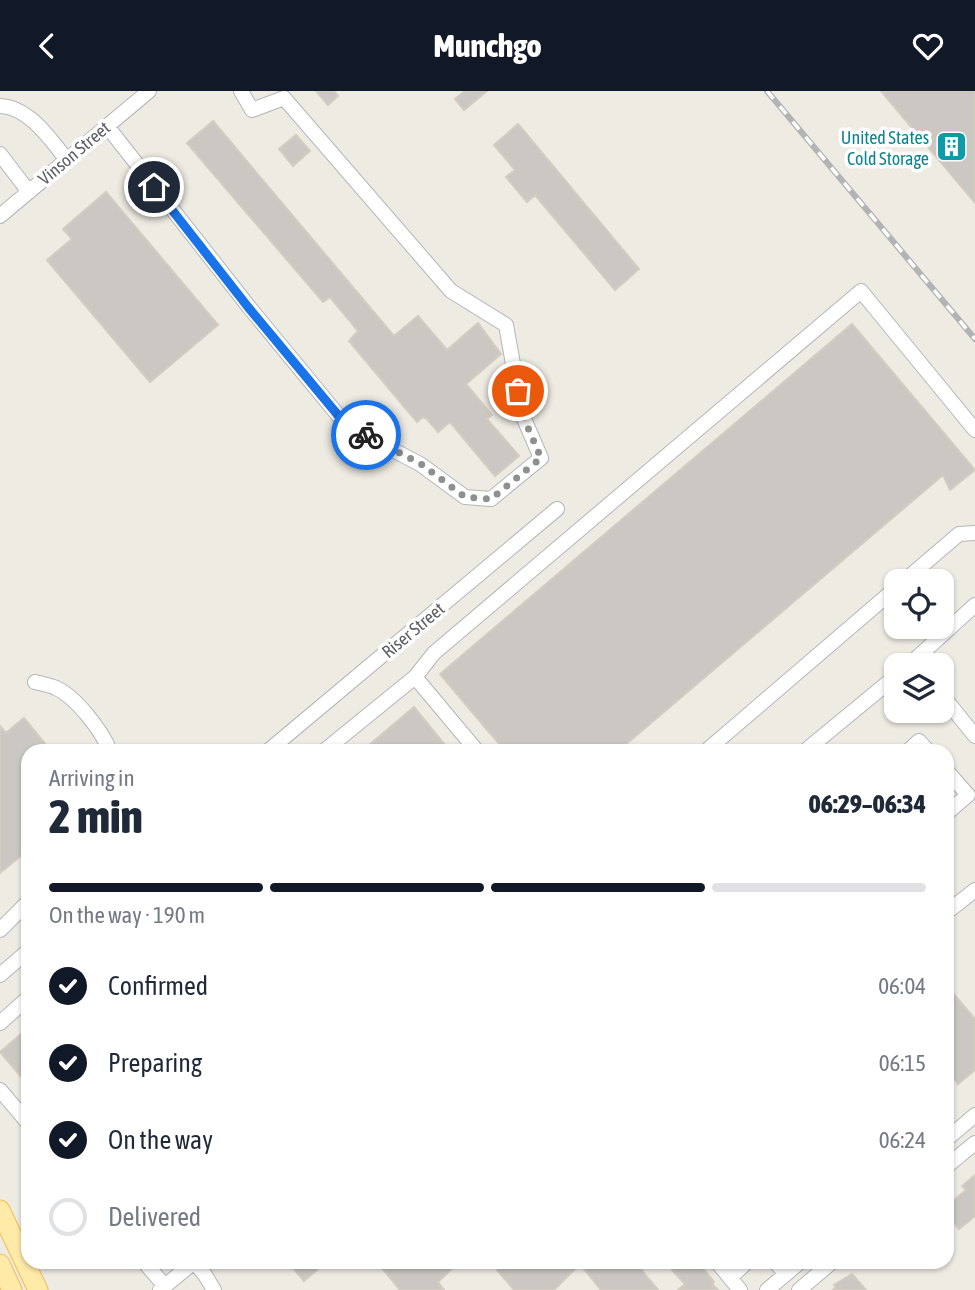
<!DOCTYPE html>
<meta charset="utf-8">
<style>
:root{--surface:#fff;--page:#f6f6f7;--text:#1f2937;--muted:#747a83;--line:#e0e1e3;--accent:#111827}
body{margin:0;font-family:"Asap Condensed",sans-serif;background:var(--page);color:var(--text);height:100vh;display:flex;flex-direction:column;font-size:26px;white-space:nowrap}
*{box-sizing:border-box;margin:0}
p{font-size:23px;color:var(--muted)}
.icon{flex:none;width:38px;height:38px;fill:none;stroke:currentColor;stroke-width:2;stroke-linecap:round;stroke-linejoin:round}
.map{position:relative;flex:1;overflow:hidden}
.panel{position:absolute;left:21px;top:653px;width:933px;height:525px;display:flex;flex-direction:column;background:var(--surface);border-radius:21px;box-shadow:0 2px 5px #0004}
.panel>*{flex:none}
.fabs{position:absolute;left:884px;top:478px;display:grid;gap:14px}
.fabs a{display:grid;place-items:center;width:70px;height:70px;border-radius:14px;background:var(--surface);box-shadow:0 2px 5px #0004;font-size:35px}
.pin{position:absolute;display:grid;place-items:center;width:60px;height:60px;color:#fff;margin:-30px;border:4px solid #fff;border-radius:50%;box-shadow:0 2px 7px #0007}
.courier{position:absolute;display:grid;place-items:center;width:70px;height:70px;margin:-35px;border:5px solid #1a73e8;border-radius:50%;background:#fff;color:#222;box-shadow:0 2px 9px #0007}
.summary em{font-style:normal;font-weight:800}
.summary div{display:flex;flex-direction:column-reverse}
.summary{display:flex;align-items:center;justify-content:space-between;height:119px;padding:0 28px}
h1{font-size:46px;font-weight:800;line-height:52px}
.bar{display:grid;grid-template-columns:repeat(4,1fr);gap:10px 7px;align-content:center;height:84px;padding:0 28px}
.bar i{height:9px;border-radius:5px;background:var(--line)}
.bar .selected{background:var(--accent)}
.bar p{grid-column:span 4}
ol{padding:0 28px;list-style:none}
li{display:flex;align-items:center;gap:21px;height:77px}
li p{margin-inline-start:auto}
li .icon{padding:7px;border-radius:50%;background:var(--accent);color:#fff;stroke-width:4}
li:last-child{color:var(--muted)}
li i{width:38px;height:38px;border:4px solid var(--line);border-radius:50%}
header{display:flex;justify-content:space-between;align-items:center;height:91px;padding:0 28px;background:var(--accent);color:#fff;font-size:32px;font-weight:800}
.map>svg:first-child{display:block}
</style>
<header><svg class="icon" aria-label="back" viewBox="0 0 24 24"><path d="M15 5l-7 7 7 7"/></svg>Munchgo<svg class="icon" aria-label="heart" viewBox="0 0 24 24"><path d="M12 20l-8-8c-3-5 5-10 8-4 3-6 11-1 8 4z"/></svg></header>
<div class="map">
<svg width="975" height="1199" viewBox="0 0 975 1199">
<rect width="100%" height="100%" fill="#eeebe3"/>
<path fill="#cbc7c2" stroke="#d3ccc1" stroke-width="2" d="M316 0H334L338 5 328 14Z
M465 0H487L464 19 455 8Z
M881 0H975V112Z
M213 30 394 245 418 225 447 259 478 232 501 263 466 293 492 324 487 328 519 365 495 385 450 331 438 341 427 328 423 326 417 331 349 250 358 240 330 206 323 211 187 52Z
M518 33 639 178 615 199 535 104 527 111 506 86 515 79 494 54Z
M296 44 310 60 293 75 279 58Z
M106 101 218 234 150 291 47 169 72 148 63 138Z
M852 233 975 379 950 399 943 384 618 660H505L440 583Z
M414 616 450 660H362Z
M24 627 51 660H28V759L0 782V635L6 642Z
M947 895 975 928V979L958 993 954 988 947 995Z
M28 937V994L0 961Z
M975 1084V1125L959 1138 947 1124V1115L966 1099 962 1095Z
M288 1171H310L317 1179 304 1190Z
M377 1171H459L438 1191 444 1199H400Z
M507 1171H635L658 1199H601L580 1173 554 1199H514L497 1179Z
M682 1171H698L714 1191 712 1193 718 1199H678L685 1193 672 1179Z
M852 1183 866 1199H833L836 1196 834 1194Z"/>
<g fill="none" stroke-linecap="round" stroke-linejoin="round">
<defs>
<path id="minor" d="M0 15C29 16 50 48 67 69
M107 35 249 216 347 335 420 373 465 406 491 408 541 367 522 323 506 234 451 200 284 7 252 19 241 0
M0 63 29 101
M0 125 149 0
M904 490 959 443 975 442
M909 574 975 514
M35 591C42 593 50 594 56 597 76 606 102 640 110 660
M942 604 975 645
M268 660 557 418
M324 660 415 586
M477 660 415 586 434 562 861 200 975 339
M706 660 896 497
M805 660 896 585
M908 660 919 650 928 660
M947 680 968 704 947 722
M947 821 975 799
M0 839 28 811
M0 884 28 860
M0 932 28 907
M0 999 28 1032
M947 1048 975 1024
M947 1075 975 1052
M144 1171 165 1195
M194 1171 205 1184 214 1199
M717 1171 740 1199
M775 1171 786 1183
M730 1187 747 1171
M160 1199 194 1171
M767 1199 800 1171
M799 1199 832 1171"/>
<path id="major" d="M0 1119 38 1199
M0 1173 12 1199"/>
</defs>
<use href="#minor" stroke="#b3b6ba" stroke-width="16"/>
<use href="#major" stroke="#f4bb55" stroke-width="21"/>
<use href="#minor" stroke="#fff" stroke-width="14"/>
<use href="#major" stroke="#ffeaa7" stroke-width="19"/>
<defs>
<path id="rail" d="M767 0 975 248"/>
</defs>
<use href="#rail" stroke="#b2b3b4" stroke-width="6"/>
<use href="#rail" stroke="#fff" stroke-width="3.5" stroke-dasharray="10" stroke-linecap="butt"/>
</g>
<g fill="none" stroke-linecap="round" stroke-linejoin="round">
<path stroke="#8e9090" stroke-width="7" stroke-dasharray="0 12.6" d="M366 344 421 373 465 406 491 408 541 367 522 323 518 300"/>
<path stroke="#1a73e8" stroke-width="9" d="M154 96 248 216 347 335 366 344"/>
</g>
<defs>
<symbol id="building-square" viewBox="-11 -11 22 22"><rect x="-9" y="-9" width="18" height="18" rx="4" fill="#0f9aa8" stroke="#fff"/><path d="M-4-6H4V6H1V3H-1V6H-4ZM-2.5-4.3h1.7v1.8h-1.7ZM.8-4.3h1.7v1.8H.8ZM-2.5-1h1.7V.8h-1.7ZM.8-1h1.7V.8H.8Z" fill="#fff"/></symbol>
</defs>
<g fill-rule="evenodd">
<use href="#building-square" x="934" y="38" width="35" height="35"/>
</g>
<g text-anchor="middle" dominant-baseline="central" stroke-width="7" stroke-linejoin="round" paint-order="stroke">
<g font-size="18" fill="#0d838f" stroke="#fff" text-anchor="end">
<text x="929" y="46">United States<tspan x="929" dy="21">Cold Storage</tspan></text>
</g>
<g font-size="18" fill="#5b5f64" stroke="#fff">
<text transform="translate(74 62) rotate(-40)">Vinson Street</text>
<text transform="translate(413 539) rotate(-40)">Riser Street</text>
</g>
</g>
</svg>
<div class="fabs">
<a><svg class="icon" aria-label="locate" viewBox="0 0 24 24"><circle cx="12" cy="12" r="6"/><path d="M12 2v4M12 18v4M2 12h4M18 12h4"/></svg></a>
<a><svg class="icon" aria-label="layers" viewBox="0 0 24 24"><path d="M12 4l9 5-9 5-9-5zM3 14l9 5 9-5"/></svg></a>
</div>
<div class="pin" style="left:518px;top:300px;background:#ea580c"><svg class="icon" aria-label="bag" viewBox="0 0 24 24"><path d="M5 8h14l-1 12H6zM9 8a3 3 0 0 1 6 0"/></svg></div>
<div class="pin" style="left:154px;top:96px;background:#1f2937"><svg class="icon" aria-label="home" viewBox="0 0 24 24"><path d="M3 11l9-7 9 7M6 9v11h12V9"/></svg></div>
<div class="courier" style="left:366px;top:344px"><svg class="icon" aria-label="bike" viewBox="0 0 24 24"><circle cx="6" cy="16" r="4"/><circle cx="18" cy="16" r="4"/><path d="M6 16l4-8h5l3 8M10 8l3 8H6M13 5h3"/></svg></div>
<section class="panel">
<div class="summary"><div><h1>2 min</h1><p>Arriving in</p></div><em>06:29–06:34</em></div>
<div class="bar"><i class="selected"></i><i class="selected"></i><i class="selected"></i><i></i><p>On the way · 190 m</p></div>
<ol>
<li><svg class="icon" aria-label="check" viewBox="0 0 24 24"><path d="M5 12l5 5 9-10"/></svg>Confirmed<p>06:04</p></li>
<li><svg class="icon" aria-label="check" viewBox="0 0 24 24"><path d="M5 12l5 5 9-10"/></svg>Preparing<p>06:15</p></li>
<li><svg class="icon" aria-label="check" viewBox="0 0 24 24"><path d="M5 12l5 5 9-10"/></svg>On the way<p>06:24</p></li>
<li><i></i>Delivered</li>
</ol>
</section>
</div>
